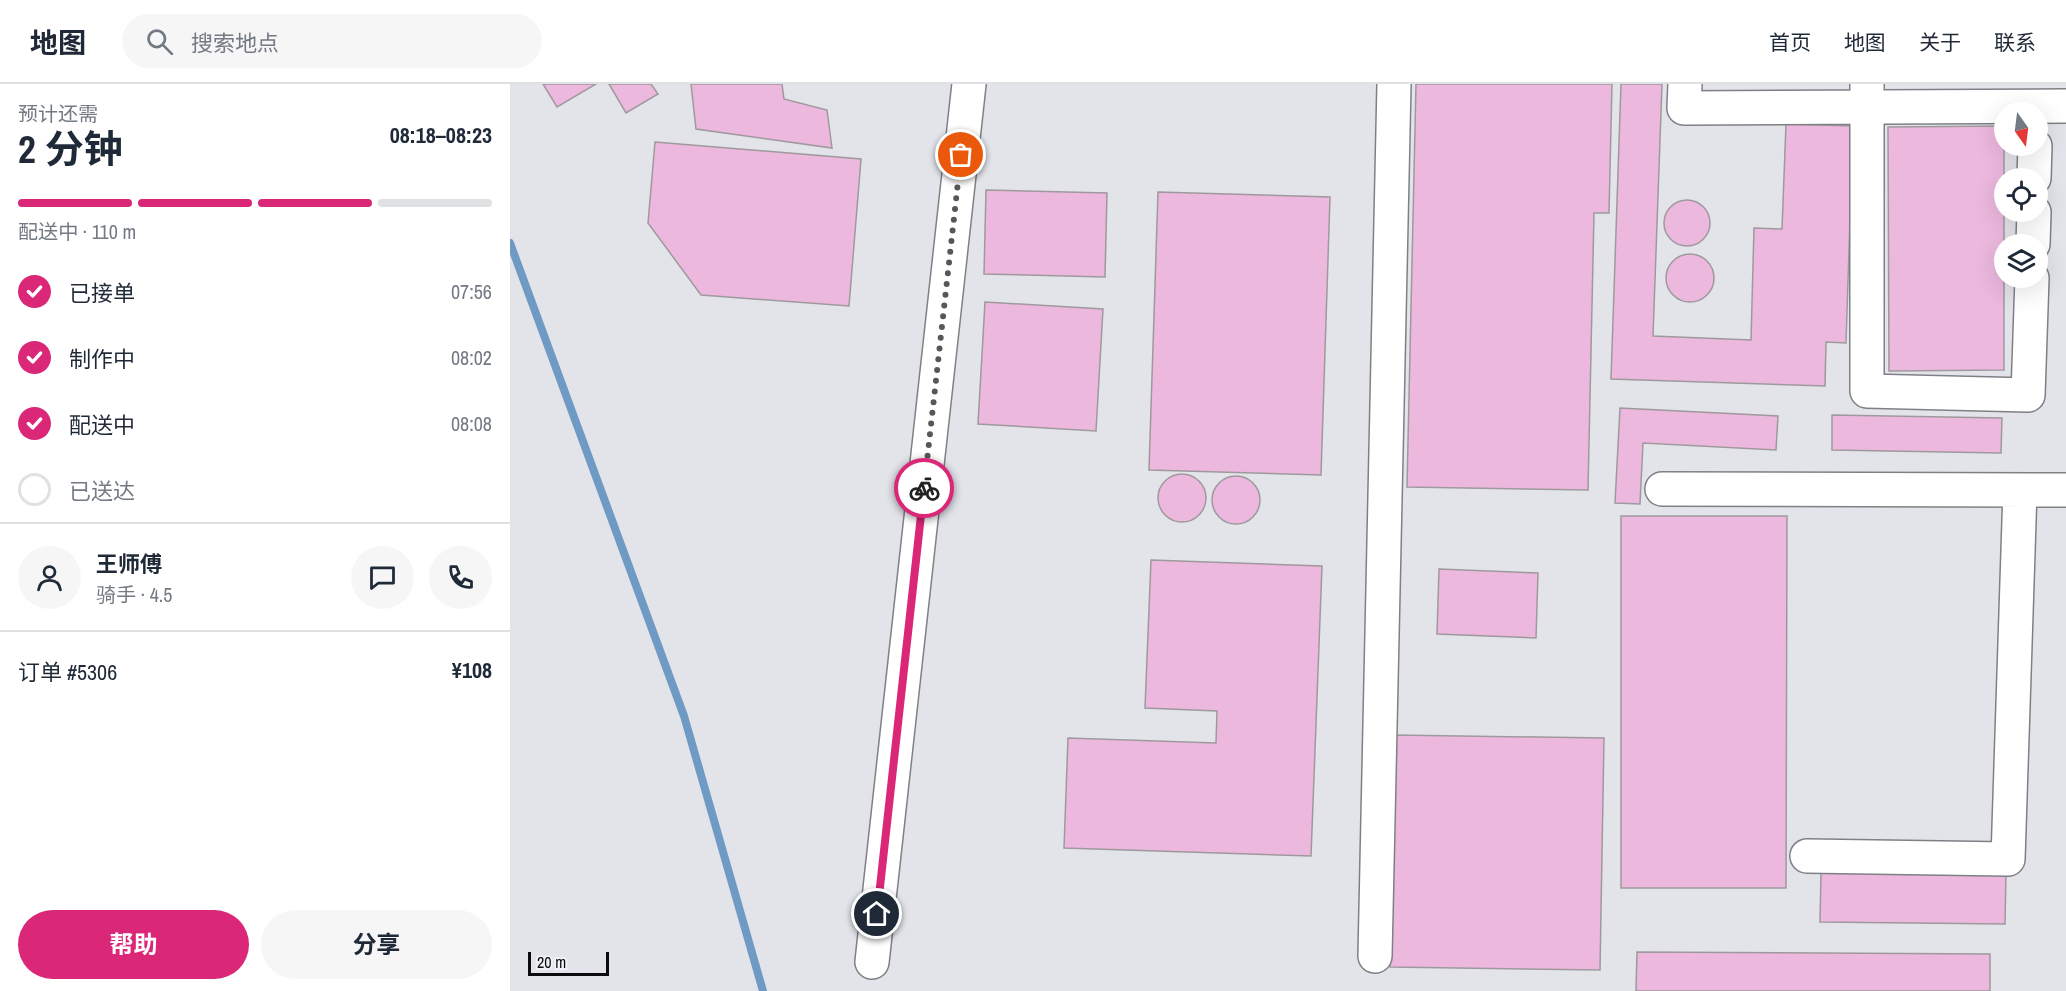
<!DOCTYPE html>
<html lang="zh">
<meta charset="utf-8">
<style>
:root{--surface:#fff;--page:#f6f6f7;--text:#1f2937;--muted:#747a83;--line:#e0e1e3;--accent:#db2777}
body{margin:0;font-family:"Archivo Narrow","Noto Sans SC",sans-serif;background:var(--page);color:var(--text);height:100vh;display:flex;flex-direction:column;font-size:22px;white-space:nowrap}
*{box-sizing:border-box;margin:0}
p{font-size:20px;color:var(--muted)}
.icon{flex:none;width:33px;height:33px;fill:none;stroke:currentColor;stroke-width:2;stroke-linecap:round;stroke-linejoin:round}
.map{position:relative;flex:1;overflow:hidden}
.details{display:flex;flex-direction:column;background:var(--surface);width:510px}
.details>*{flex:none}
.needle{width:39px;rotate:166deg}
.tools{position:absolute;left:1484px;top:18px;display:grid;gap:12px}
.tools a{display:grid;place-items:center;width:54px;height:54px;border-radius:50%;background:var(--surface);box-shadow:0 6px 24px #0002;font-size:30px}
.scale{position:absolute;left:18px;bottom:15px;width:81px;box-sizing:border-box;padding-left:6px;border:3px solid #0b0b0d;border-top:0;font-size:16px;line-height:21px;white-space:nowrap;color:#0b0b0d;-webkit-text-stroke:4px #eff1f7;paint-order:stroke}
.pin{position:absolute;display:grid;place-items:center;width:51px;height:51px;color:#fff;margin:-26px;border:3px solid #fff;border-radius:50%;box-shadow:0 2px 6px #0007}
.courier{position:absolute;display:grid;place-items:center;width:60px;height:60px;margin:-30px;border:4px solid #db2777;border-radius:50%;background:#fff;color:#222;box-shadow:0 2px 8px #0007}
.head em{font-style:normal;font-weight:700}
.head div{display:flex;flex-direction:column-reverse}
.head{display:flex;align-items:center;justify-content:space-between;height:102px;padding:0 18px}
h1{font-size:39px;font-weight:700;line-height:45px}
.bar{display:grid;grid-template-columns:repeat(4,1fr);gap:9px 6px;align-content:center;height:72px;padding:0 18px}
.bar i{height:8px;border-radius:4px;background:var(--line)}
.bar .current{background:var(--accent)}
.bar p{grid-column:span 4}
.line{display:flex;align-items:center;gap:15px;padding:0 18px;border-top:2px solid var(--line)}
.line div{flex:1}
.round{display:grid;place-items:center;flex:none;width:63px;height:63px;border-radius:32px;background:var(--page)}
ol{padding:0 18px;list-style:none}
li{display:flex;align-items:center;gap:18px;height:66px}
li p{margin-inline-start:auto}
li .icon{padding:6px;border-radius:50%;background:var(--accent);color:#fff;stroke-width:4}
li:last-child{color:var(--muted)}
li i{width:33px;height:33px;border:3px solid var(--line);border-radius:50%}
.cta{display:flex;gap:12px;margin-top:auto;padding:12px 18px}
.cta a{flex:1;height:69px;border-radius:36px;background:var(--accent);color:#fff;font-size:24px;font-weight:700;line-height:69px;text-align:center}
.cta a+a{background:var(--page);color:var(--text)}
header{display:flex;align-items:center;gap:36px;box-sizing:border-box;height:84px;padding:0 30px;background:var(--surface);border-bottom:2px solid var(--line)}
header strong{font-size:28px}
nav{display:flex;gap:33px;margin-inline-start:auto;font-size:21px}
.search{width:420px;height:54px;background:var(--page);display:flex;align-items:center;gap:15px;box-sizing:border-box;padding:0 21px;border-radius:33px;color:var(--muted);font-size:22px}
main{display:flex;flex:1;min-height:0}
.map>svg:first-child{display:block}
</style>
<header>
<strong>地图</strong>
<div class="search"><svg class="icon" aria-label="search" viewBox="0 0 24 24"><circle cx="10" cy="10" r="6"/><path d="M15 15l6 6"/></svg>搜索地点</div>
<nav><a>首页</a><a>地图</a><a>关于</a><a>联系</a></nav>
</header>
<main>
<section class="details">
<div class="head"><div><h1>2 分钟</h1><p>预计还需</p></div><em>08:18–08:23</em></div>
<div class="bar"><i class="current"></i><i class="current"></i><i class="current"></i><i></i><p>配送中 · 110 m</p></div>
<ol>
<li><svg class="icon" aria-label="check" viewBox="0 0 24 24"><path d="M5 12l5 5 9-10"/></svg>已接单<p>07:56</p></li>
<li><svg class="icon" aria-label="check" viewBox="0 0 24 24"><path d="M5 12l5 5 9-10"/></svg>制作中<p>08:02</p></li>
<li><svg class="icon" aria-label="check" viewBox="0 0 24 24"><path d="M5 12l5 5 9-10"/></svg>配送中<p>08:08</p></li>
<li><i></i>已送达</li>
</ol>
<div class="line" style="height:108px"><a class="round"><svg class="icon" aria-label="person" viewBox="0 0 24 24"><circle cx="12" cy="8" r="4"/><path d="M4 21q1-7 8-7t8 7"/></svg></a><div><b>王师傅</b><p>骑手 · 4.5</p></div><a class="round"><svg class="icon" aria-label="chat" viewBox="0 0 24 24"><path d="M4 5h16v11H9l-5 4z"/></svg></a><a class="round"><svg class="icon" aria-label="phone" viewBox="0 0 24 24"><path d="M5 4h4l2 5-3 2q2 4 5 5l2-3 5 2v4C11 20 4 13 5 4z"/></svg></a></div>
<div class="line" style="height:78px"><div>订单 #5306</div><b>¥108</b></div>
<div class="cta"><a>帮助</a><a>分享</a></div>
</section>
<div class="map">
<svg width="1556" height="907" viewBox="0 0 1556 907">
<rect width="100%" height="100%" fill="#e2e4ea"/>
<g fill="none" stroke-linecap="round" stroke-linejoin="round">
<path stroke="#6f9ac4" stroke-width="8" d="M0 159 174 632 253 907"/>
</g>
<path fill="#ecb8de" stroke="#9f999d" stroke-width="1.5" d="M33 0H86L47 23Z
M99 0H141L148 10 116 29Z
M181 0H272L274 15 317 26 322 64 186 45Z
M906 0H1102L1099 129H1084L1078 406 897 403Z
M1111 0H1152L1143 252 1241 256 1244 144 1272 145 1276 40 1343 42 1336 259 1316 258 1315 302 1101 295Z
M1494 42V286L1379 287 1378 43Z
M145 58 351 75 339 222 191 211 138 139Z
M476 106 597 109 595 193 474 190Z
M648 108 820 113 811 391 639 386Z
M1154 139a23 23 0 1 1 46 0a23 23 0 1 1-46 0Z
M1156 194a24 24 0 1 1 48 0a24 24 0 1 1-48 0Z
M475 218 593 225 586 347 468 340Z
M1110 324 1268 332 1266 366 1133 359 1130 420 1105 419Z
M1322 331 1492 334 1491 369 1322 366Z
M648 414a24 24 0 1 1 48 0a24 24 0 1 1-48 0Z
M702 416a24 24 0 1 1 48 0a24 24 0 1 1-48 0Z
M1111 432H1277L1276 804H1111Z
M641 476 812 482 801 772 554 764 558 654 706 659 707 627 635 624Z
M929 485 1028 489 1026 554 927 550Z
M884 651 1094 654 1090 886 880 883Z
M1311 789 1496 790 1495 840 1310 838Z
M1127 868 1480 870V907H1126Z"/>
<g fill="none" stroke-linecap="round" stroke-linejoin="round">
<defs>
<path id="minor" d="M1175 0 1174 24 1556 22
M1357 0V307L1518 311 1522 194
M1524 94 1525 62
M1523 160 1524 128
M1152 405 1556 406
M1297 772 1498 775 1510 406
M865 872 884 0
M362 878 459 0"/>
</defs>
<use href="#minor" stroke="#7e8085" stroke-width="36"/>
<use href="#minor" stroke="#fff" stroke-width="33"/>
</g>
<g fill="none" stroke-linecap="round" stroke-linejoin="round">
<path stroke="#56575a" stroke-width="6" stroke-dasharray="0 10.8" d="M414 404 451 71"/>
<path stroke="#db2777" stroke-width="8" d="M367 830 414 404"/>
</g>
</svg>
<div class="tools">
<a><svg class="needle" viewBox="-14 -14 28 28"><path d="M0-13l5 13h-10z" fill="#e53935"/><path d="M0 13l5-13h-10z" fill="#747a83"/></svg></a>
<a><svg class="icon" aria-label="locate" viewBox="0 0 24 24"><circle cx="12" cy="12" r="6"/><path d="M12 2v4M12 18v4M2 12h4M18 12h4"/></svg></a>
<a><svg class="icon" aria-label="layers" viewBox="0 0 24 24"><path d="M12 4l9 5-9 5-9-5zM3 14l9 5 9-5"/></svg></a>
</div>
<div class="scale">20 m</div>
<div class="pin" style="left:451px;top:71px;background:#ea580c"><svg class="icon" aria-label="bag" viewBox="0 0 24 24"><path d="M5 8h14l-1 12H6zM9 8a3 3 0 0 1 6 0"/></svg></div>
<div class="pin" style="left:367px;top:830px;background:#1f2937"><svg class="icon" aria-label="home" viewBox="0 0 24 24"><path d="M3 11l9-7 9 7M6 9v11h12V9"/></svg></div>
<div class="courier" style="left:414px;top:404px"><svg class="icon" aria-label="bike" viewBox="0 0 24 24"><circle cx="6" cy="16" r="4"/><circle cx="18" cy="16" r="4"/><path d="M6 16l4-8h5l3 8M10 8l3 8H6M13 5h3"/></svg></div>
</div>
</main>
